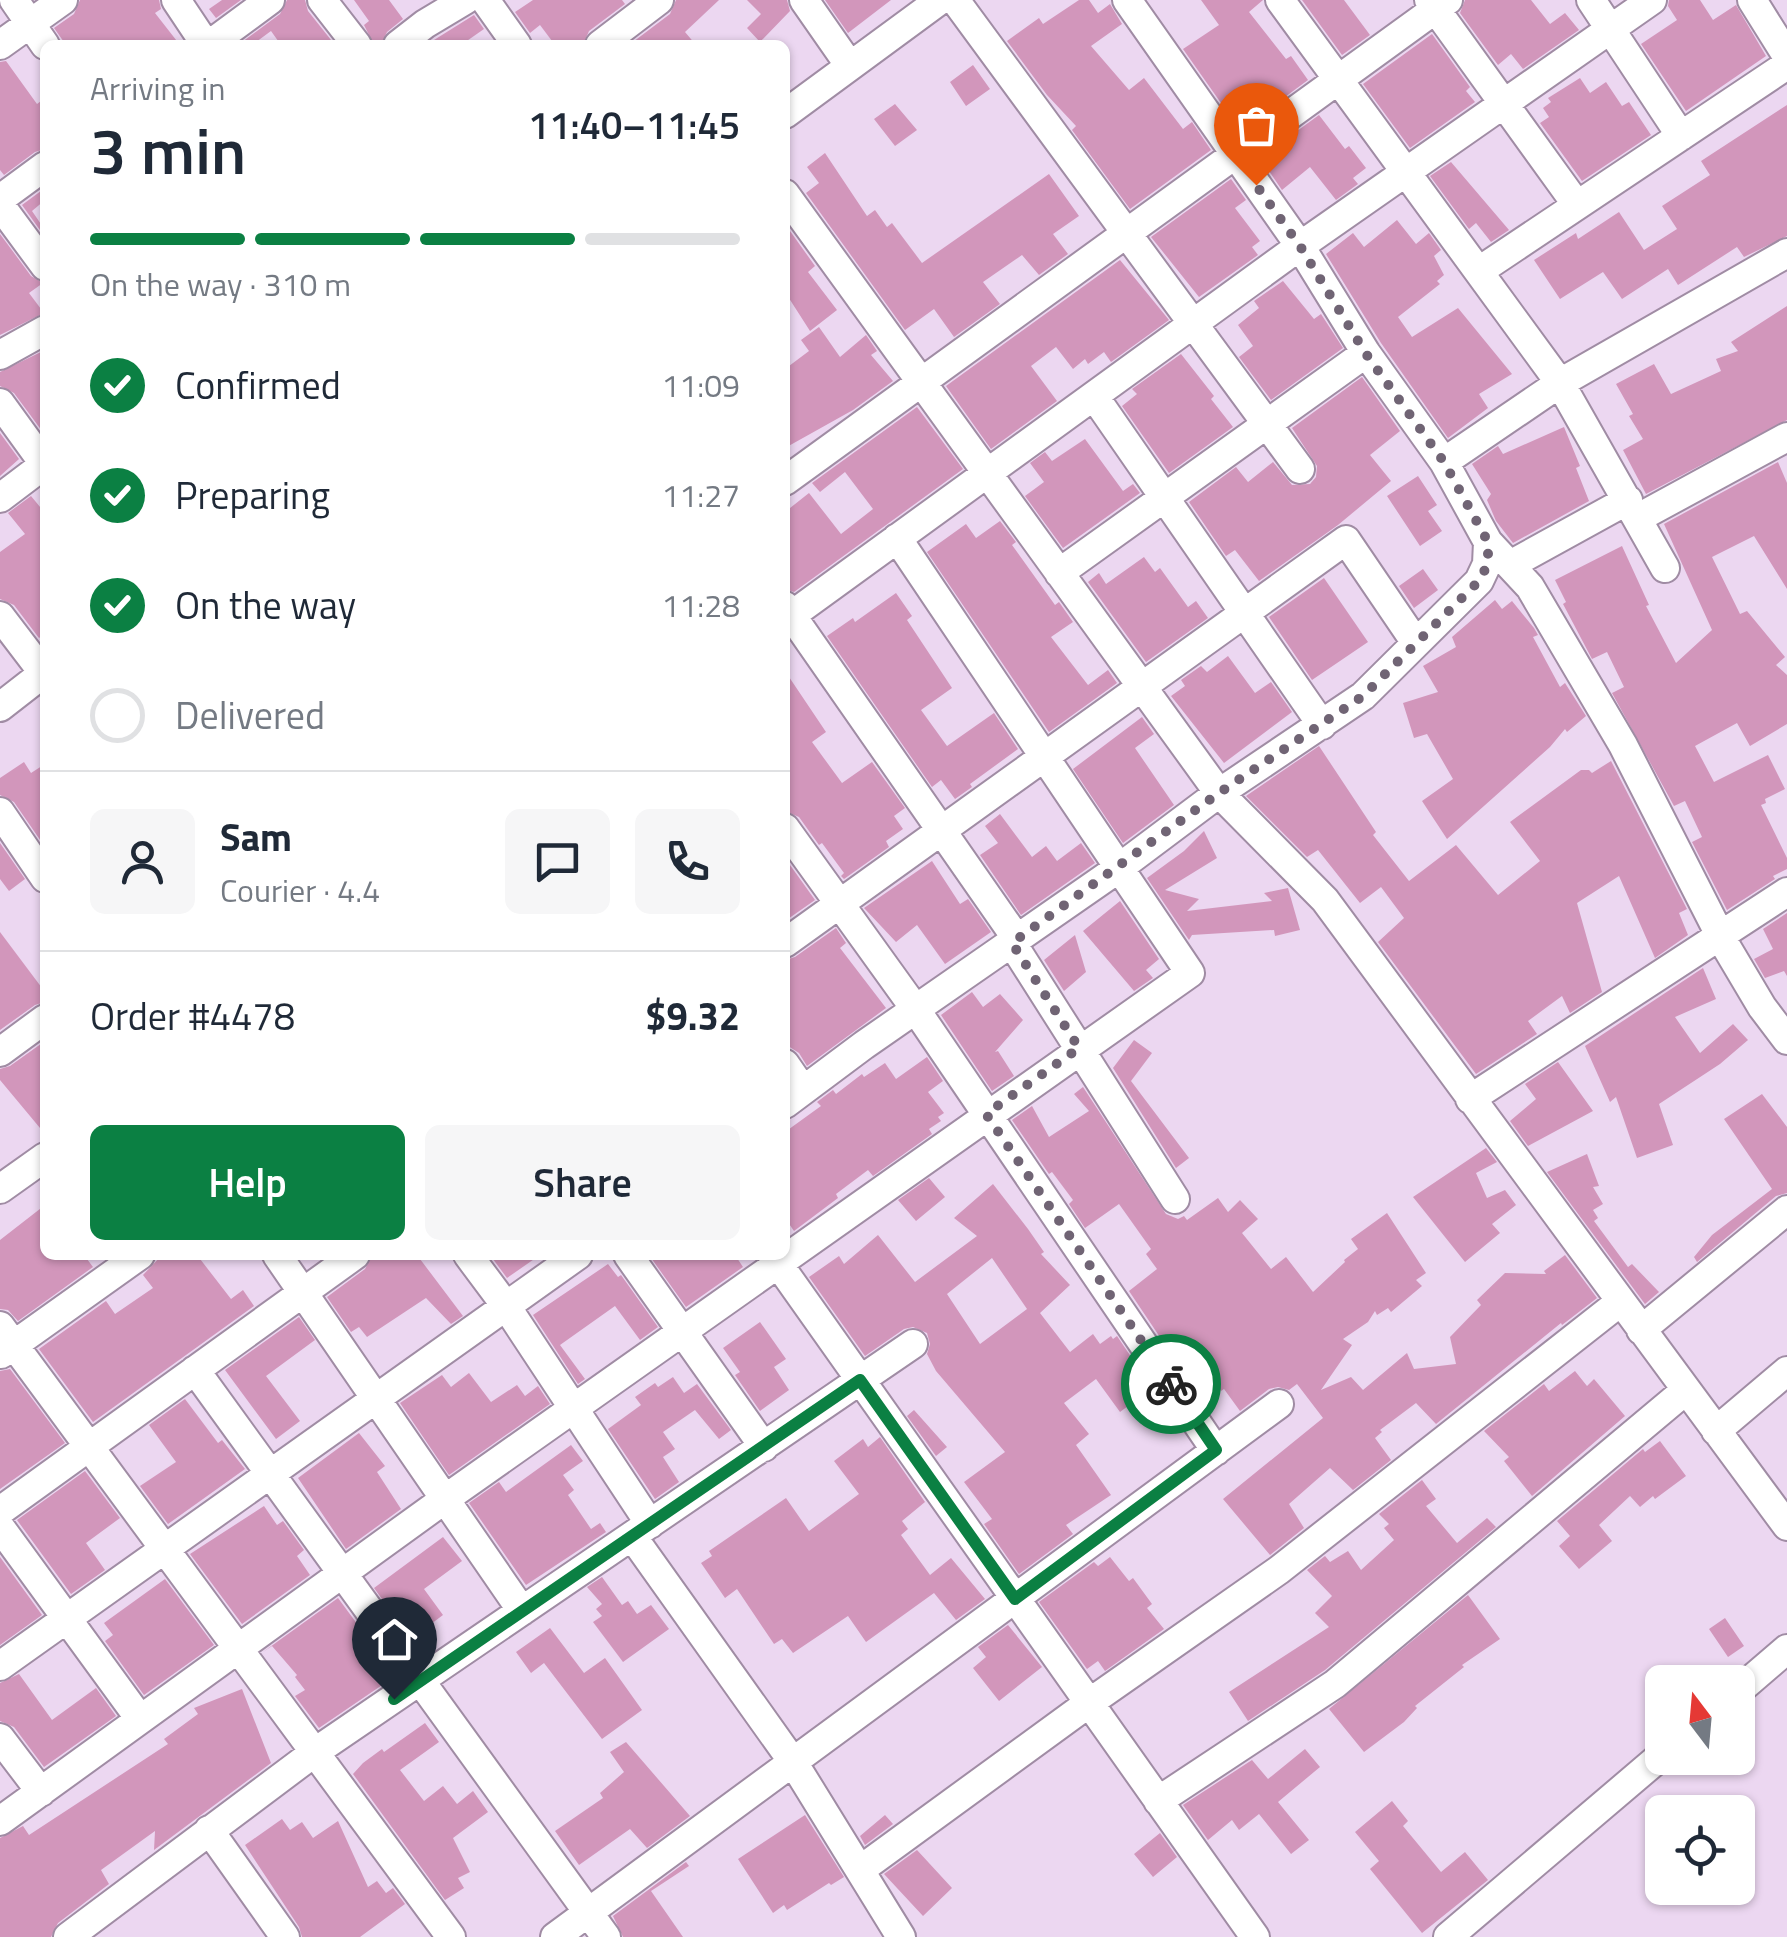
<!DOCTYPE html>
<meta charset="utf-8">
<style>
:root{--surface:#fff;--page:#f6f6f7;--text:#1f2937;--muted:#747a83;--line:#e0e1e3;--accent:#0b8043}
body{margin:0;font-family:"Titillium Web",sans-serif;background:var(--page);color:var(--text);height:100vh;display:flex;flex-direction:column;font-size:38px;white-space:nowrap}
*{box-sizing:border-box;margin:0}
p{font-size:32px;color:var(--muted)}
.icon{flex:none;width:55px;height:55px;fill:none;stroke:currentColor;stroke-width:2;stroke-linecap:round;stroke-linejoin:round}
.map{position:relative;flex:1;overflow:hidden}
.side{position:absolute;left:40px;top:40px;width:750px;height:1220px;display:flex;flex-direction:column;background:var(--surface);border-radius:15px;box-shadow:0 2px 8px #0004}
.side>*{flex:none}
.needle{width:65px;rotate:344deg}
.fabs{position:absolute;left:1645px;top:1665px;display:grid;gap:20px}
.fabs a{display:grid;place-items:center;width:110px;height:110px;border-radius:15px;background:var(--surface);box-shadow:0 2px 8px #0004;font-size:50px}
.pin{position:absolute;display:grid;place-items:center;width:85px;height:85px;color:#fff;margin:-102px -42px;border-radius:50% 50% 50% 0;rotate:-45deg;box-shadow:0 0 10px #0007}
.pin .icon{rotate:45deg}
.courier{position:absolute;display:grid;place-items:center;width:100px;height:100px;margin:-50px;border:8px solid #0b8043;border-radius:50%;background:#fff;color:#222;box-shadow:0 2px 12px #0007}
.head em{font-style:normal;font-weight:600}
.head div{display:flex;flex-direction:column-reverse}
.head{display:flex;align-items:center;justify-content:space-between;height:170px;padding:0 50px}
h1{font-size:65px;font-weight:600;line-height:75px}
.bar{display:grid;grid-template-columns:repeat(4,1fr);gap:15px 10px;align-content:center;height:120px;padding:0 50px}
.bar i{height:12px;border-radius:8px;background:var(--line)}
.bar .current{background:var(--accent)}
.bar p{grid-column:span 4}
.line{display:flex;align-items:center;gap:25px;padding:0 50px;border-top:2px solid var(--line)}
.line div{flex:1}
.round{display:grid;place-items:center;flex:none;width:105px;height:105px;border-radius:15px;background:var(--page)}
ol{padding:0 50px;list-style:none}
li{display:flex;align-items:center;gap:30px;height:110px}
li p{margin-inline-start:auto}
li .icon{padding:10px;border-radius:50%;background:var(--accent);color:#fff;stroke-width:4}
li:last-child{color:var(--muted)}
li i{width:55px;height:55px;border:5px solid var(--line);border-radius:50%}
.cta{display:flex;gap:20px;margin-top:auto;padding:20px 50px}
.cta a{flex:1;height:115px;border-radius:15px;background:var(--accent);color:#fff;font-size:40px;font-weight:600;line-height:115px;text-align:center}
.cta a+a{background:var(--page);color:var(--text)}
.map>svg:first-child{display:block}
</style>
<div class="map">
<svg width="1787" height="1937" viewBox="0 0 1787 1937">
<rect width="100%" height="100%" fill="#ecd7f1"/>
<path fill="#d296bb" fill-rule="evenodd" d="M80 0H159L161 9 155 13 180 45H66L54 28 74 14Z
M222 0H241L216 18 209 9Z
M287 0H305L308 11 335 45H281L271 31 252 45H238L280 14Z
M354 0H389L403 19 387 32 381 45H374L364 25 369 21Z
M533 0H622L625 4 589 31 583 45H555L540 25 530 33 515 12Z
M676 0H719L685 32 696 45H629L670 14Z
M747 0H787L790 11 760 42 747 28 761 14Z
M825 0H891L848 33Z
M1079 0H1089L1098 13 1110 4 1122 24 1091 46 1129 90 1144 78 1183 129 1192 122 1211 150 1130 209 1072 130 1076 126 1047 95 1007 41 1039 18 1043 24Z
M1201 0H1263L1249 12 1286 59 1291 56 1308 80 1240 130 1183 49 1219 25Z
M1302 0H1344L1370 35 1342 55Z
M1465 0H1531L1550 24 1565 13 1579 30 1523 69 1511 54 1498 65 1460 13Z
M1669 0H1700L1713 20 1736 5 1766 56 1686 111 1641 44 1677 20 1668 6Z
M474 15 484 29 461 45H426Z
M1432 34 1470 87 1466 91 1475 102 1410 148 1363 84Z
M6 61 37 104 45 98V149L35 152 4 175 0 170V62Z
M973 65 990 89 966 106 950 82Z
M1580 78 1590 93 1606 82 1622 106 1629 102 1651 135 1582 181 1540 123 1549 117 1543 108 1551 102 1548 98Z
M895 104 917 130 895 146 874 119Z
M1787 105V236L1744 257 1737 247 1678 285 1668 269 1622 299 1603 272 1560 299 1534 260 1576 233 1578 239 1619 212 1644 250 1677 229 1662 206 1710 175 1701 161Z
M1319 115 1345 149 1349 146 1366 168 1353 178 1358 184 1336 200 1310 167 1282 190 1260 158Z
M825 153 867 216 875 210 887 227 892 223 922 263 1049 174 1079 216 1053 234 1068 254 1039 275 1022 255 983 282 1000 304 954 337 934 309 905 330 806 193 819 183 807 167Z
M1451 162 1509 230 1491 242 1476 223 1469 229 1430 176Z
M1231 179 1246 200 1235 208 1260 241 1252 247 1258 255 1199 297 1151 237Z
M45 188V200L32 211 45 230V237L22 205Z
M1397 220 1416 244 1429 233 1441 250 1434 256 1444 275 1437 281 1440 284 1398 317 1412 337 1458 308 1512 374 1479 394 1488 408 1448 438 1381 343 1326 254 1353 233 1364 247Z
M785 224 815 266 808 272 837 310 810 331 785 292Z
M0 234 31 276 43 283 29 293 44 313 0 335Z
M1120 260 1169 320 1111 362 1104 352 1088 364 1085 359 1073 369 1056 347 1031 366 1057 401 991 449 946 386Z
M1283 281 1314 319 1321 314 1343 348 1271 400 1239 357 1253 346 1238 325 1259 308 1254 301Z
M1787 306V420L1646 494 1623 450 1643 439 1629 416 1633 414 1616 384 1654 364 1671 394 1721 371 1716 359 1738 351 1731 342Z
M819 327 840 357 866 335 877 351 871 355 893 381 853 410 785 448V369L809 351 801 340Z
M45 350V435L14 393 0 386V372Z
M1181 354 1214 396 1211 399 1233 427 1169 473 1122 406 1137 394 1132 389Z
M1362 377 1400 431 1370 455 1391 481 1338 525 1259 581 1235 550 1226 556 1189 502 1236 467 1248 482 1273 462 1292 485 1310 484 1316 477 1317 466 1292 428Z
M917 407 963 469 794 592 785 589V512L809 493 841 534 873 509 845 472 820 492 812 483Z
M1564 427 1580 466 1576 468 1589 501 1513 543 1496 521 1487 500 1491 494 1472 464 1498 446 1503 454Z
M0 433 19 459 0 476Z
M1085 439 1123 491 1133 484 1140 493 1063 548 1025 496 1044 482 1030 463 1045 452 1052 461Z
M1778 462 1787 483V589L1754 536 1712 557 1740 614 1747 611 1785 657 1776 665 1787 675V724L1750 746 1737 723 1695 746 1714 782 1768 755 1785 789 1765 799 1766 803 1761 805 1787 858V869L1773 876 1775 879 1727 910 1692 842 1702 837 1685 801 1674 806 1612 693 1624 687 1607 652 1592 659 1563 604 1566 602 1555 580 1622 546 1649 605 1646 606 1676 663 1712 630 1664 524Z
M1418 476 1437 505 1428 511 1442 531 1420 546 1387 496Z
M31 496 45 513V634L39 638 14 605 0 599V552L25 534 8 513Z
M1000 521 1016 542 1012 545 1055 605 1059 602 1073 622 1051 637 1088 685 1108 670 1117 683 1049 732 927 552 966 524 976 538Z
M1144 557 1155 572 1160 568 1188 607 1196 601 1208 618 1146 662 1088 582 1099 573 1106 584Z
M1423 569 1438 590 1414 608 1399 586Z
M1324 578 1368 642 1312 680 1269 617Z
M896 593 912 616 907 620 952 688 921 710 947 746 994 713 1018 749 970 784 972 787 955 799 941 780 932 787 827 636 853 618 855 622Z
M1495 600 1502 609 1512 601 1534 628 1538 635 1533 637 1560 687 1565 683 1586 716 1567 732 1565 729 1550 747 1447 839 1422 801 1453 779 1427 734 1414 738 1403 703 1438 692 1423 666 1456 647 1452 637Z
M1228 656 1255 693 1271 682 1292 712 1224 763 1171 696 1185 686 1181 680 1201 666 1207 672Z
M785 671 826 732 812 742 842 783 872 762 905 808 894 816 903 829 886 841 889 847 844 879 841 876 844 873 822 843 819 845 799 817 785 811Z
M1142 717 1154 734 1135 748 1174 805 1123 843 1073 769Z
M1319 746 1376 832 1373 835 1409 881 1456 845 1498 895 1540 861 1510 822 1581 770H1589L1592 773 1611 761 1687 909 1679 913 1688 935 1655 958 1619 876 1577 903 1602 992 1570 1013 1562 996 1528 1021 1537 1034 1476 1074 1378 942 1404 918 1381 887 1360 903 1318 850 1307 857 1246 796Z
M24 762 31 773 45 764V847L14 802 0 795V778Z
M1000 814 1032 857 1046 846 1057 861 1081 843 1095 863 1021 915 980 855 998 843 985 826Z
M1204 831 1217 858 1165 890 1199 899 1187 911 1272 901 1264 893 1288 888 1300 930 1275 936 1274 930 1192 935 1189 940 1147 878 1184 851Z
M0 843 25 879 9 891 0 879Z
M785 858 815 900 785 921Z
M932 861 960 904 968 899 991 932 945 964 917 925 896 942 864 908Z
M1120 901 1159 959 1146 970 1153 978 1134 991 1083 931Z
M1787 913V976L1784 971 1765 978 1754 959 1773 949 1763 929Z
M836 928 846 943 840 948 886 1008 807 1066 799 1053 785 1044V960L795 957Z
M0 932 45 992V1002L35 1005 0 1030Z
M1075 935 1086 972 1064 991 1044 960Z
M1703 968 1716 999 1675 1017 1700 1053 1733 1024 1748 1040 1720 1064 1659 1104 1673 1145 1637 1158 1616 1097 1610 1102 1585 1046Z
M972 992 983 1007 1000 994 1023 1020 995 1052 998 1051 1014 1076 992 1091 941 1015Z
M1134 1040 1152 1053 1131 1081 1189 1158 1176 1168 1113 1068Z
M45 1041V1134L0 1080V1069L10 1066Z
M927 1057 943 1081 928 1092 944 1113 938 1117 941 1121 929 1129 932 1134 873 1176 868 1170 836 1194 838 1198 794 1231 785 1218V1132L821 1106 817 1102 833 1090 836 1094 862 1074 864 1077 885 1063 896 1079Z
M1558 1062 1593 1111 1528 1146 1510 1121 1536 1099 1525 1084Z
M1083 1087 1166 1214 1178 1219 1184 1216 1187 1220 1218 1198 1228 1212 1240 1200 1258 1219 1242 1233 1271 1269 1286 1257 1313 1292 1345 1262 1344 1260 1358 1249 1351 1239 1387 1213 1426 1273 1416 1280 1422 1286 1391 1312 1388 1308 1377 1315 1375 1311 1368 1322 1343 1339 1352 1345 1321 1390 1351 1377 1363 1390 1407 1353 1414 1369 1456 1364 1450 1337 1481 1305 1477 1300 1505 1273 1546 1274 1544 1271 1565 1255 1597 1298 1562 1325 1561 1323 1436 1424 1416 1403 1380 1430 1382 1432 1375 1438 1391 1460 1353 1490 1330 1468 1289 1504 1304 1528 1270 1555 1223 1499 1323 1418 1297 1384 1289 1390 1278 1387 1269 1389 1240 1411 1224 1389 1221 1391 1201 1356 1182 1370 1129 1291 1157 1269 1146 1254 1151 1249 1119 1204 1085 1228 1069 1204 1073 1200 1052 1172 1049 1174 1012 1120 1032 1106 1049 1137 1089 1111 1074 1094Z
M1762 1094 1787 1127V1193L1776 1196 1697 1262 1694 1257 1712 1235 1772 1189 1724 1119Z
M1486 1148 1497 1162 1476 1173 1487 1198 1505 1190 1516 1205 1492 1224 1500 1233 1465 1262 1413 1197Z
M1587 1154 1599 1186 1593 1187 1603 1204 1593 1210 1598 1218 1594 1221 1628 1267 1632 1264 1659 1292 1645 1304 1547 1172Z
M929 1178 945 1197 916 1221 898 1200Z
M993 1184 1028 1229 1044 1252 1041 1254 1070 1285 1040 1313 1070 1352 1093 1334 1100 1344 1111 1336 1113 1339 1117 1336 1152 1388 1120 1412 1096 1379 1064 1403 1089 1434 1076 1445 1111 1495 1066 1525 1073 1534 1019 1574 984 1524 992 1519 964 1482 1005 1452 936 1371 927 1354 930 1344 927 1333 913 1327 904 1329 865 1356 809 1277 839 1256 844 1264 878 1235 915 1282 977 1236 954 1218ZM992 1258 1027 1309 980 1344 947 1294Z
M45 1205V1255H84L93 1267 18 1321 8 1310 0 1309V1240Z
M162 1255H197L231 1299 243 1290 254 1306 93 1422 39 1349 106 1301 115 1314 153 1288 143 1275Z
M372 1255H417L463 1316 451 1324 426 1298 367 1337 359 1327 351 1332 327 1297 365 1269Z
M490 1255H540L507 1278Z
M649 1255H735L743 1267 686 1307Z
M608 1264 618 1277 621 1275 658 1327 640 1340 615 1306 560 1345 585 1379 578 1384 533 1315Z
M299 1317 315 1340 266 1376 300 1421 276 1439 225 1370Z
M760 1322 786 1359 774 1367 789 1390 760 1411 735 1375 740 1372 723 1348Z
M10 1369 65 1443 0 1489V1371Z
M1575 1371 1587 1386 1594 1379 1625 1416 1532 1496 1504 1461 1509 1457 1484 1431 1544 1384 1549 1391Z
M469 1373 491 1402 517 1385 525 1396 538 1386 550 1404 449 1475 400 1403 442 1375 451 1387Z
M673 1377 684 1393 697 1384 731 1430 719 1439 695 1410 663 1432 675 1449 663 1457 679 1482 655 1499 608 1429 641 1405 635 1397 655 1383 658 1387Z
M185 1399 218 1443 222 1440 245 1469 168 1524 140 1486 176 1462 149 1425Z
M914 1410 947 1447 936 1456 907 1416Z
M359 1433 385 1466 377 1472 401 1509 346 1549 298 1478Z
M880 1437 925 1502 902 1521 908 1529 901 1535 930 1575 951 1558 985 1599 956 1620 934 1593 866 1642 848 1616 793 1653 782 1639 774 1644 737 1589 725 1598 701 1563 712 1556 709 1551 786 1498 809 1531 859 1494 834 1461 863 1439 868 1447Z
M1660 1441 1686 1476 1655 1499 1653 1496 1640 1507 1630 1496 1599 1525 1612 1541 1579 1569 1559 1546 1570 1536 1557 1521 1643 1449 1645 1452Z
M571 1445 583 1461 563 1475 574 1490 568 1495 591 1529 600 1523 606 1532 526 1585 469 1503 499 1482 506 1492Z
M85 1471 120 1518 86 1543 105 1570 71 1594 17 1520Z
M1422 1480 1436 1499 1426 1506 1457 1543 1487 1518 1496 1527 1325 1670 1248 1721 1229 1692 1329 1627 1315 1613 1332 1596 1307 1570 1325 1556 1330 1562 1348 1551 1361 1570 1394 1540 1384 1528 1389 1524 1379 1514Z
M264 1506 277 1525 283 1521 304 1550 297 1556 310 1575 242 1624 190 1554Z
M443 1537 462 1561 424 1589 443 1615 411 1639 374 1588Z
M0 1557 42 1615 0 1645Z
M1110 1557 1129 1581 1133 1578 1152 1604 1147 1608 1164 1629 1105 1671 1098 1661 1087 1669 1039 1602 1094 1562 1098 1566Z
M602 1577 622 1605 628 1601 637 1614 651 1605 669 1629 623 1662 593 1622 602 1616 596 1609 602 1604 587 1587Z
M165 1579 214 1645 144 1695 105 1641 113 1635 104 1623Z
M1468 1595 1500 1639 1462 1665 1464 1667 1415 1706 1417 1708 1404 1722 1364 1752 1329 1709Z
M338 1598 383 1659 379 1663 391 1679 319 1728 295 1696 305 1690 295 1677 297 1675 272 1646 263 1652Z
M1725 1618 1744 1646 1728 1657 1709 1629Z
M1008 1625 1042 1667 999 1701 973 1668 986 1657 978 1647Z
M550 1628 584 1673 605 1658 642 1710 602 1739 544 1663 531 1673 516 1652Z
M19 1674 52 1720 96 1688 116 1716 44 1767 14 1727 0 1721V1683Z
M242 1689 271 1763 154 1850 155 1831 101 1870 109 1884 58 1923 51 1937H0V1838L23 1826 29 1835 168 1744 164 1739 198 1714 194 1708Z
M425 1723 439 1742 400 1770 424 1801 443 1786 457 1804 473 1791 488 1812 453 1838 470 1872 458 1878 464 1888 445 1900 353 1774 363 1763 382 1749 384 1752Z
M626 1742 690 1816 647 1848 630 1829 579 1865 555 1831 603 1798 600 1793 624 1772 610 1752Z
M1305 1749 1320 1767 1278 1802 1309 1840 1291 1854 1259 1814 1239 1830 1232 1820 1208 1840 1183 1805 1252 1760 1268 1779Z
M1392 1801 1408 1821 1403 1826 1441 1872 1465 1852 1488 1880 1422 1933 1370 1869 1379 1861 1355 1832Z
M805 1815 844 1877 831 1885 829 1883 787 1910 784 1905 773 1913 738 1859Z
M885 1815 893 1824 865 1845 860 1836Z
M282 1819 290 1830 302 1822 313 1838 338 1821 368 1887 377 1881 386 1893 393 1888 405 1904 360 1937H302L299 1927 245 1845Z
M1160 1833 1177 1857 1153 1877 1134 1854Z
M917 1850 952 1888 923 1916 884 1874Z
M686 1862 689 1866 651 1891 683 1937H623L613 1916Z"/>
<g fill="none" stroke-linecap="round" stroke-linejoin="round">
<defs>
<path id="minor" d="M14 0 45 45
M176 0 206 45
M322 0 357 45
M485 0 517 45
M804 0 850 66
M955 0 1300 469
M1280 0 1560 383 1665 568
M1429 0 1577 205
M1591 0 1681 136
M1752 0 1787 56
M0 45 63 0
M209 45 270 0
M398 45 425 24 465 0
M600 45 659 0
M785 114 940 0
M785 194 1219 793 1325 900 1787 1526
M0 199 45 166
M0 205 45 266
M1479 271 1787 65
M0 355 45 330
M1094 396 1322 725
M0 403 45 465
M1444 462 1560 383 1787 253
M785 481 1448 0
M0 498 45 464
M1638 518 1787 437
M1488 542 1530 587 1623 745 1724 943 1762 1007 1787 1040
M1510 565 1628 500
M1059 573 1366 353
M785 606 1017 939
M0 616 45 675
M785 620 1300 246 1652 0
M0 707 45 672
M0 812 45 878
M785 828 916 1010 1216 1451
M785 943 1346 540 1416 643
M1012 943 1175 1199
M0 1052 45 1019
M785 1064 803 1090
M1470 1099 1787 892
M785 1104 864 1045 1119 868 1219 793 1363 696 1479 581 1487 564 1488 542 1444 462 1366 353 1300 246 1127 0
M0 1189 45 1157
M277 1255 522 1611
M468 1255 506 1306 650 1524
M628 1255 764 1447
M772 1255 1255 1937
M0 1326 451 1937
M1641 1330 1787 1210
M1 1354 140 1255
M195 1370 606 1937
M1716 1431 1787 1371
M0 1511 355 1255
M0 1527 140 1719
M632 1536 793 1762 901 1937
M0 1666 578 1255
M1738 1691 1787 1649
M0 1738 41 1792
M1158 1801 1335 1684 1686 1390
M0 1821 445 1499 1190 973 897 538
M209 1830 285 1937
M860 1870 1089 1703 1279 1570 1620 1302
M68 1937 315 1752 913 1344
M555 1937 1279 1404
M1448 1937 1662 1755"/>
</defs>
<use href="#minor" stroke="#a08ca4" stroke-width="32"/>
<use href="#minor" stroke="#fff" stroke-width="28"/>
</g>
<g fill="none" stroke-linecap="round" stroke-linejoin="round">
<path stroke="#706474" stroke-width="10" stroke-dasharray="0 18" d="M1171 1384 986 1114 1079 1048 1012 943 1219 793 1363 696 1479 581 1488 564V542L1444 462 1366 354 1300 246 1256 185"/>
<path stroke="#0b8043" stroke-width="12" d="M394 1699 860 1380 1015 1599 1216 1450 1171 1384"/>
</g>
</svg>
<div class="fabs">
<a><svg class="needle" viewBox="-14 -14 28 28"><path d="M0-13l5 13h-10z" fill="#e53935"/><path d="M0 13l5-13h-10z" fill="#747a83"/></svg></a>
<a><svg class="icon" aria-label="locate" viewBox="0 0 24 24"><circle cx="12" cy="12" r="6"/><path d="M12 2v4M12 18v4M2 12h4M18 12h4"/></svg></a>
</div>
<div class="pin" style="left:1256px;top:185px;background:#ea580c"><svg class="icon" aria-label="bag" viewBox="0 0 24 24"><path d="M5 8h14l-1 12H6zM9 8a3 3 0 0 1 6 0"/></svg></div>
<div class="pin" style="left:394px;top:1699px;background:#1f2937"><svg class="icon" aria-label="home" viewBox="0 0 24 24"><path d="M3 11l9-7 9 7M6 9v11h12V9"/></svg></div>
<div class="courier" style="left:1171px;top:1384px"><svg class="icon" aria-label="bike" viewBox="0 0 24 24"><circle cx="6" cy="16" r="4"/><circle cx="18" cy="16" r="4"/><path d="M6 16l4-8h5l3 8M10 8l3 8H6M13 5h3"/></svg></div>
<section class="side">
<div class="head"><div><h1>3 min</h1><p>Arriving in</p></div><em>11:40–11:45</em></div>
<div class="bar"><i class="current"></i><i class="current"></i><i class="current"></i><i></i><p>On the way · 310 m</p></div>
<ol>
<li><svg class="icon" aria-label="check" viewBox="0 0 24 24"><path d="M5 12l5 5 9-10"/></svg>Confirmed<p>11:09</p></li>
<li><svg class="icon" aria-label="check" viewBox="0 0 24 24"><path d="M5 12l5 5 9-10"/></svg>Preparing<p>11:27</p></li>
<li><svg class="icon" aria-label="check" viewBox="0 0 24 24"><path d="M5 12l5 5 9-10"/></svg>On the way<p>11:28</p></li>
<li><i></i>Delivered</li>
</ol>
<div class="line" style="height:180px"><a class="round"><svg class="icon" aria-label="person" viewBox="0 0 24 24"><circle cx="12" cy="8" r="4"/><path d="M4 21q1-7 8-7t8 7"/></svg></a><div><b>Sam</b><p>Courier · 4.4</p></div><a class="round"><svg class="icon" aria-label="chat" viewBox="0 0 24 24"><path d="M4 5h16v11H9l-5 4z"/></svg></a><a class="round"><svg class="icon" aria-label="phone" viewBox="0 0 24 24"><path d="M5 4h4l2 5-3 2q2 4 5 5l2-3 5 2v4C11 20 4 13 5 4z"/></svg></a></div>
<div class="line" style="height:130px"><div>Order #4478</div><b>$9.32</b></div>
<div class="cta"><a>Help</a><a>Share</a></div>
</section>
</div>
